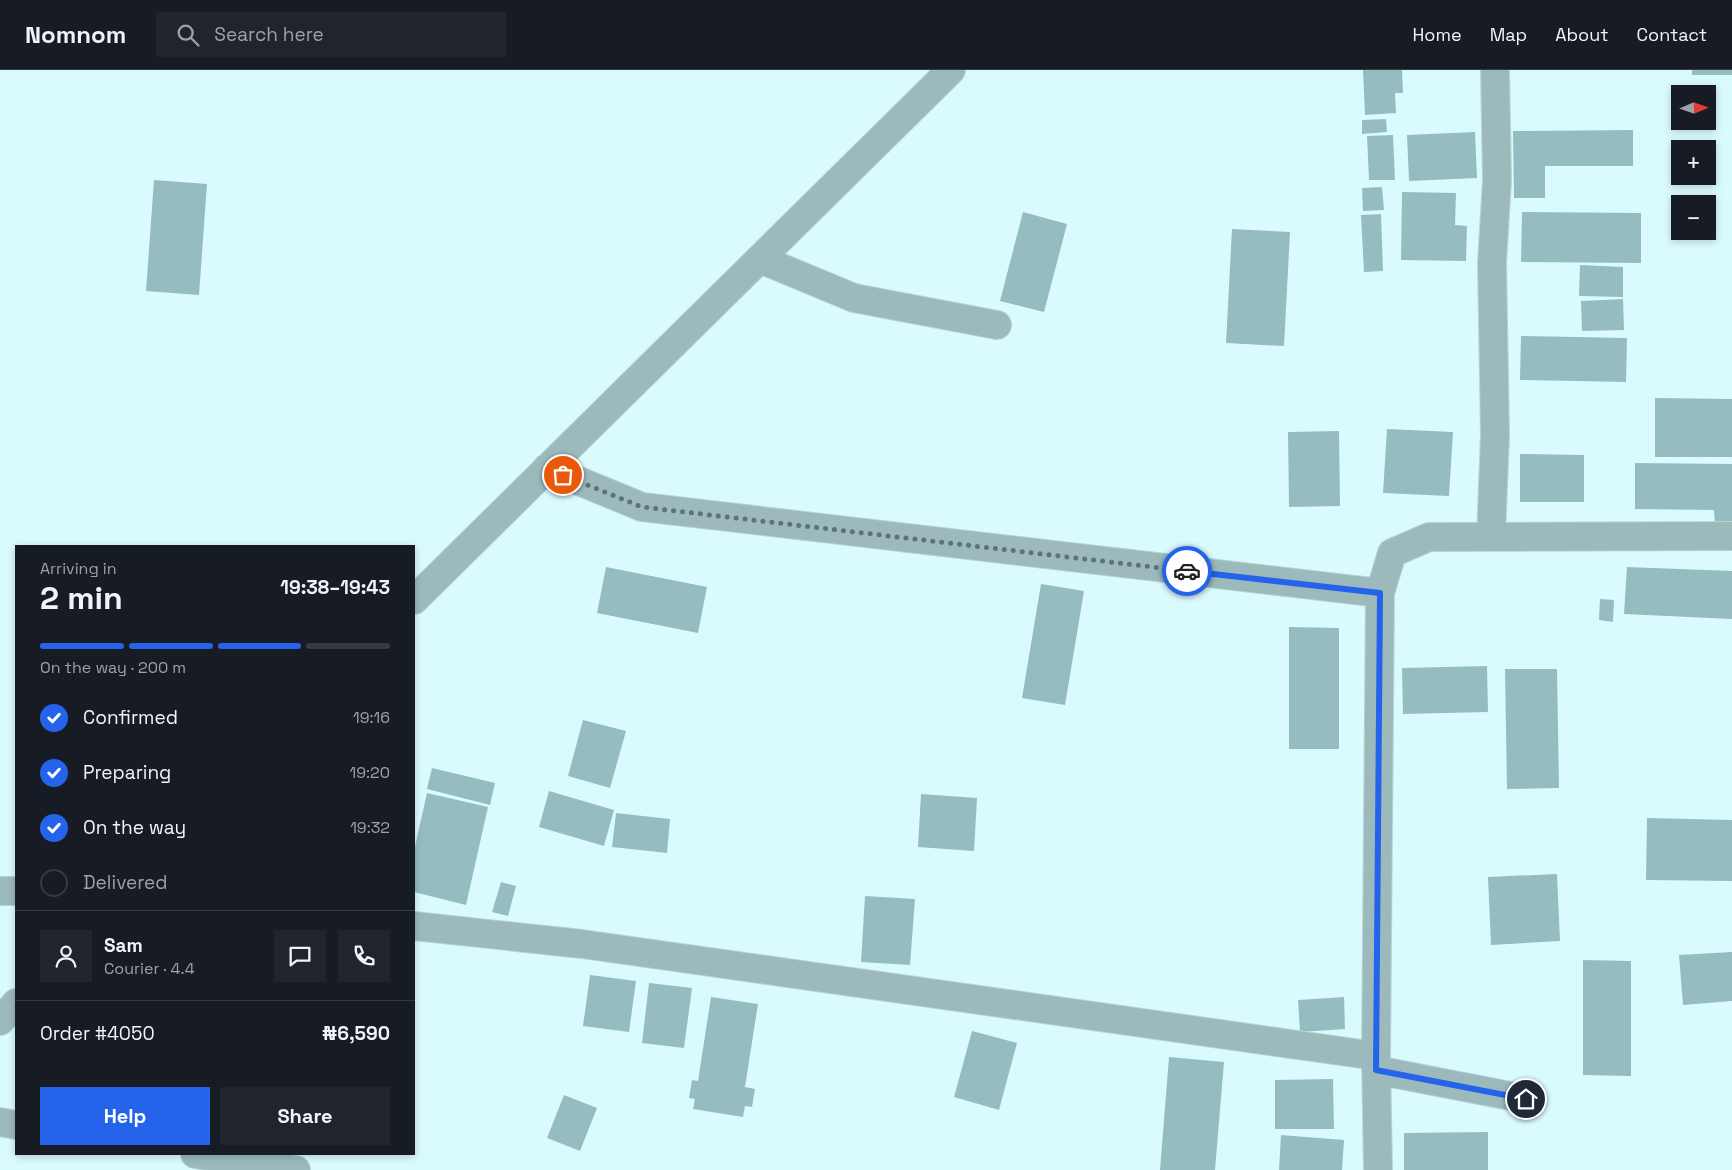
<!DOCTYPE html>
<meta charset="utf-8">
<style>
:root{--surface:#171b24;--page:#20242c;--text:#f1f3f6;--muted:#9ea1a6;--line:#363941;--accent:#2563eb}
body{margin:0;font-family:"Space Grotesk",sans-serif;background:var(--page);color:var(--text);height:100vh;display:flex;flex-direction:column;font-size:19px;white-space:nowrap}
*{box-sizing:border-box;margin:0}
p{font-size:16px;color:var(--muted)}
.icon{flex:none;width:28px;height:28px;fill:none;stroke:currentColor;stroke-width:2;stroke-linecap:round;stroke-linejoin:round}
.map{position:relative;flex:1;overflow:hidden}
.drawer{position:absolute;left:15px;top:475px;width:400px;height:610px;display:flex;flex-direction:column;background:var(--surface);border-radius:0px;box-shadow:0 2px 8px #0003}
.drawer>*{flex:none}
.needle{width:32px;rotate:88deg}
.controls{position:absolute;left:1671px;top:15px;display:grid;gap:10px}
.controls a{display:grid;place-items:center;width:45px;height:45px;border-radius:0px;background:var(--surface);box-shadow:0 2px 8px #0003;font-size:25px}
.pin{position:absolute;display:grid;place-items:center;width:42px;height:42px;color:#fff;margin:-21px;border:2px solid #fff;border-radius:50%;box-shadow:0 1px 5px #0007}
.courier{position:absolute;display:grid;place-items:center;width:50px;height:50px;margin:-25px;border:4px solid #2563eb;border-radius:50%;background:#fff;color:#222;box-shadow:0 1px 6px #0007}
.headline em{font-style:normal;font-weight:700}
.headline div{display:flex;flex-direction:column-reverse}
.headline{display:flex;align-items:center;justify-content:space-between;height:85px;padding:0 25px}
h1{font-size:32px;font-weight:700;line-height:38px}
.bar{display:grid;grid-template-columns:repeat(4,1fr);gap:8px 5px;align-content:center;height:60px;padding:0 25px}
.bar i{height:6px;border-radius:4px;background:var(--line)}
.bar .selected{background:var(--accent)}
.bar p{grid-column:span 4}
.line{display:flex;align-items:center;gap:12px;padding:0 25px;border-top:1px solid var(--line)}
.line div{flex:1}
.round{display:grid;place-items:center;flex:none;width:52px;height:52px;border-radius:0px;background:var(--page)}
ol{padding:0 25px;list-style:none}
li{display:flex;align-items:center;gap:15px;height:55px}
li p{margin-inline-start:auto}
li .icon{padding:5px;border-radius:50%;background:var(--accent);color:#fff;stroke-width:4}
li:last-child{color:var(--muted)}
li i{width:28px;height:28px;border:2px solid var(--line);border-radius:50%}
.button{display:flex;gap:10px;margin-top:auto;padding:10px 25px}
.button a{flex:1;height:58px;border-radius:0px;background:var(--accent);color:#fff;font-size:20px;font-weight:700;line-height:58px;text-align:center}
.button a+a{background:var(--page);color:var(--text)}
header{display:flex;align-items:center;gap:30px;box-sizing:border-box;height:70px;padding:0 25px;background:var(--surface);border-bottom:1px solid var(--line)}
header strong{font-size:24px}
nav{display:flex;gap:28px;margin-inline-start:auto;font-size:18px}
.search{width:350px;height:45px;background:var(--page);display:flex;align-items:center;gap:12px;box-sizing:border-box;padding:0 18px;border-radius:0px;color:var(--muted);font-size:19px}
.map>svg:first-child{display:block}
</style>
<header>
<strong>Nomnom</strong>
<div class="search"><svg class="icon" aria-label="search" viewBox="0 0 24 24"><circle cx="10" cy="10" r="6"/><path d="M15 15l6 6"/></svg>Search here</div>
<nav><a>Home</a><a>Map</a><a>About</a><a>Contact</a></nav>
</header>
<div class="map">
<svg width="1732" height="1100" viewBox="0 0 1732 1100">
<rect width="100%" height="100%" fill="#dafbfe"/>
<path fill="#95bdc1" d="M1363 0H1402L1403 23H1395L1396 43 1365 45Z
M1692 0H1732V5H1692Z
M1386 49 1387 62 1362 64V50Z
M1633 60V96H1545V128H1514L1513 61Z
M1475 62 1477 108 1409 111 1407 65Z
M1393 65 1395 110H1369L1367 66Z
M154 110 207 114 199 225 146 221Z
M1382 117 1384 140 1363 141 1362 118Z
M1402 122 1456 123 1455 155 1467 156 1466 191 1401 190Z
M1023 142 1067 154 1044 242 1000 231Z
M1522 142 1641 143V193L1521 192Z
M1381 144 1383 201 1364 202 1361 145Z
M1232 159 1290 162 1284 276 1226 273Z
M1580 195 1623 197V227L1579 226Z
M1623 229 1624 260 1582 261 1581 231Z
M1521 266 1627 268 1626 312 1520 310Z
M1655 328 1732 329V387H1655Z
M1387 359 1453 362 1449 426 1383 423Z
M1339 361 1340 436 1289 437 1288 362Z
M1520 384 1584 385V432H1520Z
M1635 393 1732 394V456H1715L1714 440 1635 439Z
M606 497 707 517 698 563 597 543Z
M1627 497 1732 501V549L1624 544Z
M1041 514 1084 521 1065 635 1022 628Z
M1600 529 1614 530 1613 552 1599 550Z
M1289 557 1339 558V679H1289Z
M1487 596 1488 642 1403 644 1402 598Z
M1505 599H1557L1559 718 1507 719Z
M583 650 626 661 610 718 568 706Z
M432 698 495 713 490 735 427 719Z
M549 721 614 740 604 776 539 757Z
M427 723 488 737 466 835 414 822V781Z
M921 724 977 728 974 781 918 777Z
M616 743 670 749 667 783 612 777Z
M1647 748 1732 750V811L1646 810Z
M1557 804 1560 871 1491 875 1488 807Z
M501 812 516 816 508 846 492 842Z
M865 826 915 829 910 895 861 892Z
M1732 882V931L1683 935 1679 885Z
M1583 890 1631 891V1006L1583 1005Z
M590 905 636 911 629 962 583 956Z
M649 913 692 918 684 978 642 973Z
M711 927 758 934 745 1017 755 1019 752 1037 745 1036 743 1047 693 1039 695 1029 689 1028 692 1010 698 1011Z
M1344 927 1345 959 1300 962 1298 930Z
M972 961 1017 973 999 1040 954 1027Z
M1169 987 1224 992 1215 1100H1160Z
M1333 1009 1334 1059H1275V1010Z
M564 1025 597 1038 580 1081 547 1068Z
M1488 1062V1100H1404V1063Z
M1281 1065 1344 1070 1342 1100H1279Z"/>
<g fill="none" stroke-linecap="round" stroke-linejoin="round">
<defs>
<path id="minor" d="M760 189 854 228 997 255
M547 398 642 437 1380 523
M1491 466 1495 365 1492 193 1497 110 1495 0
M414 530 951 0
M0 821H16
M414 856 582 874 1376 986
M0 951 16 933
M1376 1000 1526 1029
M0 1052 16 1055
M195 1084 296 1100
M1378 1100 1376 986 1380 523 1392 483 1429 467 1732 466"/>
</defs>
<use href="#minor" stroke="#b7d5d8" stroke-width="30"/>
<use href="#minor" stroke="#9cbabc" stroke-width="28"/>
</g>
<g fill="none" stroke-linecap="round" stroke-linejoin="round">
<path stroke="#5d7376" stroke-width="5" stroke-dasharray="0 9" d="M563 405 642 437 1187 501"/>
<path stroke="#2563eb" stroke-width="6" d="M1187 501 1380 523 1376 1000 1526 1029"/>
</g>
</svg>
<div class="controls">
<a><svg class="needle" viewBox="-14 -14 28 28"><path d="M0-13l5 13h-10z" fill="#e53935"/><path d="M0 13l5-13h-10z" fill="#9ea1a6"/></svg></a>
<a>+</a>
<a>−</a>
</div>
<div class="pin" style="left:563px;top:405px;background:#ea580c"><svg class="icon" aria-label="bag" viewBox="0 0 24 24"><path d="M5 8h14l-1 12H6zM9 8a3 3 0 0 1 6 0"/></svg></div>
<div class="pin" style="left:1526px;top:1029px;background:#1f2937"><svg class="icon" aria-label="home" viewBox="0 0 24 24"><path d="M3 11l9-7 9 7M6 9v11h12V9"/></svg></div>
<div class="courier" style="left:1187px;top:501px"><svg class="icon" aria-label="car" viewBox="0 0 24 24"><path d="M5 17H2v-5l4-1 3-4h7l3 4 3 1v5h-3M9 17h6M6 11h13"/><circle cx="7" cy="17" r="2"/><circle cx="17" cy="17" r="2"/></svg></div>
<section class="drawer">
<div class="headline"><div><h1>2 min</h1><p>Arriving in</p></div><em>19:38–19:43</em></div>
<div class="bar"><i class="selected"></i><i class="selected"></i><i class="selected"></i><i></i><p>On the way · 200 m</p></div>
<ol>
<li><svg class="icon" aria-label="check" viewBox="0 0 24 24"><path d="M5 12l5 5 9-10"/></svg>Confirmed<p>19:16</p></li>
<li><svg class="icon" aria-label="check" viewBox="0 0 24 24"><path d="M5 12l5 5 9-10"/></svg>Preparing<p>19:20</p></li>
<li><svg class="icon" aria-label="check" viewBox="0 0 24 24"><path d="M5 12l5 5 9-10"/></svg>On the way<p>19:32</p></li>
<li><i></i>Delivered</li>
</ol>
<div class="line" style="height:90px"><a class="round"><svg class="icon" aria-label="person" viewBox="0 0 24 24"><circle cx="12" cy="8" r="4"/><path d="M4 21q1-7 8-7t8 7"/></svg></a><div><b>Sam</b><p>Courier · 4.4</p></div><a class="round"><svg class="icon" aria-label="chat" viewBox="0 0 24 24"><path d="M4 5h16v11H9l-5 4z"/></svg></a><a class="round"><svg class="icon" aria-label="phone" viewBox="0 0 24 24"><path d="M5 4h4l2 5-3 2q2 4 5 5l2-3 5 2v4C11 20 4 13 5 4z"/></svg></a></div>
<div class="line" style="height:65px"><div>Order #4050</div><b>₦6,590</b></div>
<div class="button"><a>Help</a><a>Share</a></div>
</section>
</div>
